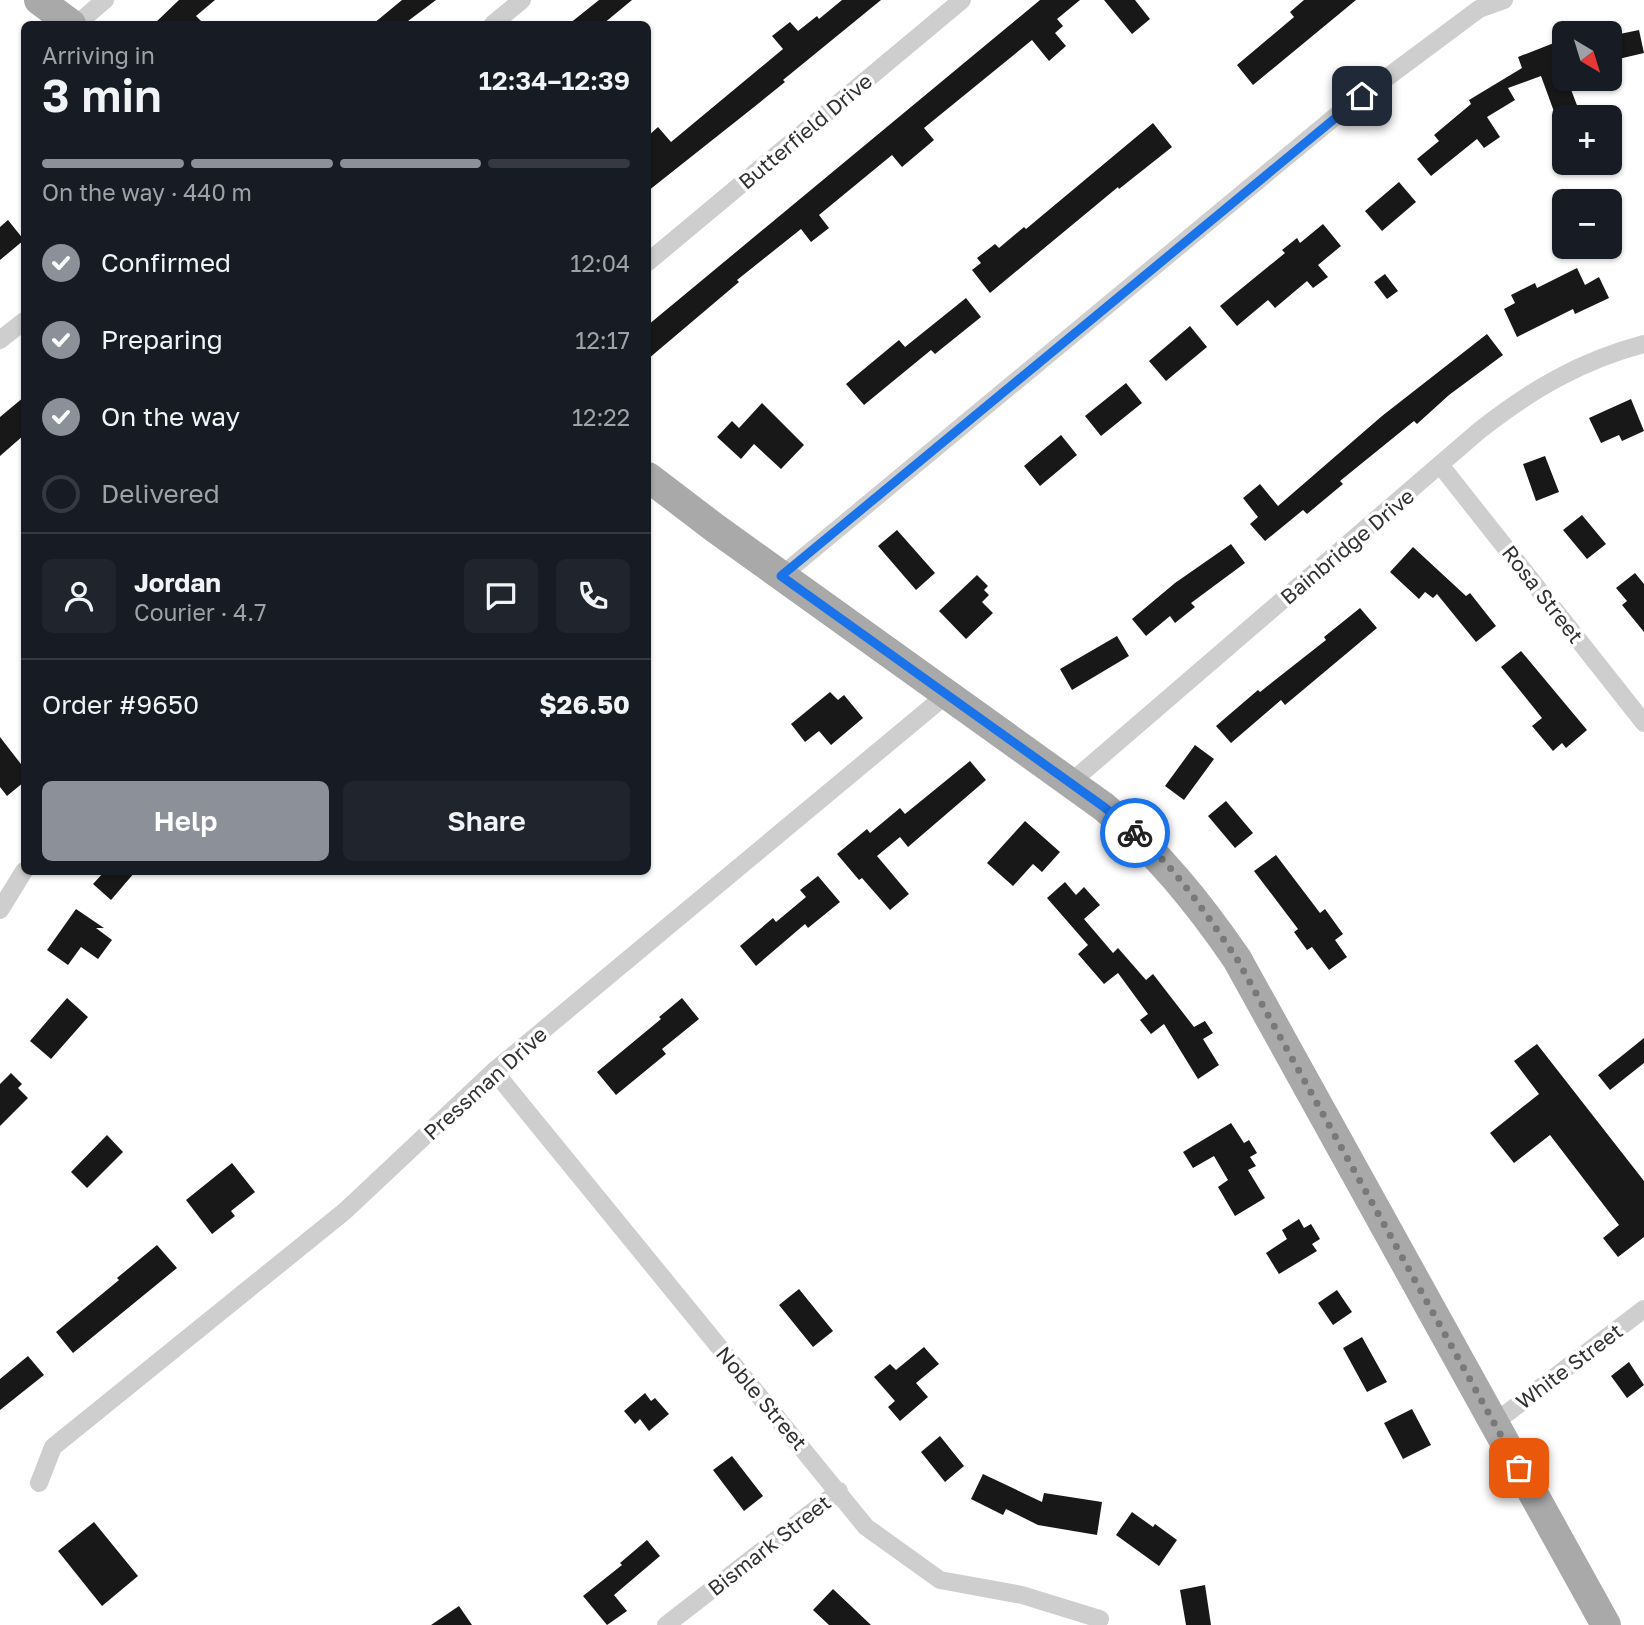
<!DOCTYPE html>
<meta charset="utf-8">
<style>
:root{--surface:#171b24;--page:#20242c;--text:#f1f3f6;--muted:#9ea1a6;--line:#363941;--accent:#8c9099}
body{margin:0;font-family:"Golos Text",sans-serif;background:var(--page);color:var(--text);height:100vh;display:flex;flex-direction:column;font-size:26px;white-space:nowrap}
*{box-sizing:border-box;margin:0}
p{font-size:23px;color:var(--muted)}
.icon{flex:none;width:38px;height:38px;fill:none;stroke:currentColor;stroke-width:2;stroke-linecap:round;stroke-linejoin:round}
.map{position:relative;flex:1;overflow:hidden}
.sheet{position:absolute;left:21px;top:21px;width:630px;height:854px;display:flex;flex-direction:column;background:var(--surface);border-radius:10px;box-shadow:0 2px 5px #0004}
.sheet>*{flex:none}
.needle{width:46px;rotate:142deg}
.fabs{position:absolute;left:1552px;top:21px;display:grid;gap:14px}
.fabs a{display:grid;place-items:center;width:70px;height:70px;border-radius:10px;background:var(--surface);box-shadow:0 2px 5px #0004;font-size:35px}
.pin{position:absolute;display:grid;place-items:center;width:60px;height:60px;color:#fff;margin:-30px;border-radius:14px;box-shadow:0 4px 10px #0006}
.courier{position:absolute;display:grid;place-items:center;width:70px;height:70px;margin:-35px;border:5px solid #1a73e8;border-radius:50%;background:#fff;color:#222;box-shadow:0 2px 9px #0007}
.headline em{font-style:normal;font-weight:600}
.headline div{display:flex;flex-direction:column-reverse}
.headline{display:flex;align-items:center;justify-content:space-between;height:119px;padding:0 21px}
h1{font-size:46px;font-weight:600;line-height:52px}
.bar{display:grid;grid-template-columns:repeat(4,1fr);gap:10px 7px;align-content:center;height:84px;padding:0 21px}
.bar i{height:9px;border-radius:5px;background:var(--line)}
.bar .current{background:var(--accent)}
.bar p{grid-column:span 4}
.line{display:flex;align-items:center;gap:18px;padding:0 21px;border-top:2px solid var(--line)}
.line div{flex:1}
.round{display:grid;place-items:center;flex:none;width:74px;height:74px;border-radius:10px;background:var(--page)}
ol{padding:0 21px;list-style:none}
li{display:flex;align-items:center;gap:21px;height:77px}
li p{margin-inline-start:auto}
li .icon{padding:7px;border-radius:50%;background:var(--accent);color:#fff;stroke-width:4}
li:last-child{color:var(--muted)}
li i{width:38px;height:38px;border:4px solid var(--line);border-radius:50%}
.button{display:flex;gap:14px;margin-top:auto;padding:14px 21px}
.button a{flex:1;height:80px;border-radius:10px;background:var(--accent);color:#fff;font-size:28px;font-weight:600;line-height:80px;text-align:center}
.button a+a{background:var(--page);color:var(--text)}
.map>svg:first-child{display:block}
</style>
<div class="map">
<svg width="1644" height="1625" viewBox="0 0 1644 1625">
<rect width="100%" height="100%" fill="#fff"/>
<path fill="#181818" d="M179 0H215L196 16 204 24H154Z
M402 0H436L404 24H373Z
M599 0H632L603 24H569Z
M842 0H881L783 80 785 82 749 111 648 191V136L658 127 671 142 783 49 772 36 790 22 798 31 817 16 819 19Z
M1040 0H1080L1057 19 1063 26 1055 33 1066 46 1049 61 1032 40 924 128 934 140 902 167 892 155 819 215 829 228 811 242 801 229 737 280 739 282 648 359V325Z
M1104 0H1135L1150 19 1132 34Z
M1304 0H1356L1253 85 1237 65 1294 17 1290 12Z
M1639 30 1644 53 1610 61V36Z
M1564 39V79H1567L1578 108 1556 117 1541 76 1508 88 1515 100 1487 117 1500 137 1484 148 1477 139 1431 176 1417 159 1439 141 1434 135 1471 104 1469 100 1522 68 1518 57Z
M1153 123 1172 147 1119 189 1118 187 990 293 972 270 981 263 977 258 995 244 999 248 1024 227 1026 229Z
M1399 182 1416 202 1382 231 1365 211Z
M8 220 24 240 0 260V227Z
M1323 224 1341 246 1318 265 1328 277 1313 288 1307 281 1275 308 1268 300 1237 326 1220 306 1285 253 1282 250 1297 238 1300 243Z
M1577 268 1585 285 1599 277 1609 298 1575 314 1573 309 1517 337 1504 309 1515 303 1511 295 1535 283 1537 288Z
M1385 274 1398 291 1387 299 1374 282Z
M966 298 981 317 935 354 931 350 864 405 846 384 899 340 905 347Z
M1190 326 1207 347 1166 381 1149 361Z
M1487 334 1503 355 1449 395 1417 424 1414 421 1340 481 1343 484 1307 514 1303 510 1265 541 1250 524 1258 517 1243 498 1260 484 1278 506 1382 416Z
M1126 383 1142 403 1101 436 1085 416Z
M24 397V435L0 456V417Z
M1631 399 1644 431 1622 441 1619 435 1601 443 1589 418Z
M762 403 804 445 781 469 754 444 741 459 717 437 732 421 739 428Z
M1061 435 1077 455 1040 486 1024 466Z
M1545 456 1559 492 1536 501 1523 464Z
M1582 515 1606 544 1587 559 1563 530Z
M897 530 935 573 916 590 878 546Z
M1231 544 1245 563 1191 603 1195 607 1175 623 1170 616 1146 636 1132 619 1175 583Z
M1413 547 1466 596 1470 593 1496 626 1476 642 1437 594 1433 598 1425 592 1419 599 1390 572Z
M1635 573 1644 584V632L1622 605 1627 601 1616 588Z
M977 575 988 586 984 590 989 595 982 602 993 613 966 639 939 611Z
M1360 608 1377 628 1285 705 1281 700 1231 743 1216 726 1258 690 1260 692 1326 640 1324 637Z
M1117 636 1129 656 1072 690 1060 669Z
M1521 651 1587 730 1566 748 1562 743 1553 751 1532 726 1542 718 1501 667Z
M830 692 838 700 844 695 863 718 831 745 819 731 805 742 791 724Z
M0 737 24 768V782L7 796 0 787Z
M1195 745 1214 759 1184 800 1165 786Z
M970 761 986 780 908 847 900 837 877 856 909 894 890 910 862 878 859 880 837 854 867 829 870 833 900 808 905 814Z
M1226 801 1253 833 1235 848 1208 816Z
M1025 821 1060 852 1042 872 1033 864 1013 886 987 863Z
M1276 855 1320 913 1325 909 1343 934 1335 940 1347 957 1329 970 1312 947 1307 950 1294 932 1298 929 1254 871Z
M104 872H135L111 900 93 884Z
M818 876 840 902 808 928 805 924 756 966 740 946 773 918 776 922 806 897 800 890Z
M1065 882 1076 895 1084 887 1100 905 1084 919 1113 953 1118 948 1146 980 1153 974 1194 1027 1205 1021 1213 1033 1203 1039 1219 1065 1198 1079 1164 1024 1151 1034 1140 1020 1148 1014 1118 973 1104 984 1078 954 1088 945 1047 898Z
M76 909 104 928H96L112 940 98 959 81 947 68 965 47 950Z
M67 998 88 1017 51 1059 30 1041Z
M682 998 699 1019 662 1049 666 1054 616 1095 597 1072 661 1019 659 1017Z
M1644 1038V1063L1610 1090 1598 1075Z
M1537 1044 1644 1181V1237L1618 1257 1603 1238 1619 1225 1550 1135 1514 1163 1490 1133 1539 1094 1514 1061Z
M11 1073 22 1084 18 1088 28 1098 0 1126V1084Z
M1231 1123 1244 1143 1249 1140 1257 1153 1250 1157 1256 1166 1248 1170 1265 1198 1235 1216 1218 1187 1228 1180 1214 1156 1193 1168 1183 1152Z
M107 1135 123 1152 87 1188 71 1172Z
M232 1163 255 1192 231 1211 235 1216 212 1234 186 1200Z
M1299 1219 1304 1228 1311 1224 1320 1239 1312 1244 1317 1251 1279 1274 1266 1253 1287 1239 1282 1230Z
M157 1245 177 1268 73 1353 56 1332 119 1280 117 1278Z
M799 1289 833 1331 813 1347 779 1305Z
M1337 1290 1352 1312 1333 1325 1318 1303Z
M1362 1337 1387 1382 1367 1392 1343 1348Z
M924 1347 939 1364 916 1383 928 1397 900 1421 888 1407 895 1401 874 1377 890 1364 896 1370Z
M28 1356 44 1375 0 1410V1379Z
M1629 1362 1644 1385 1627 1398 1611 1376Z
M645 1393 651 1401 655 1398 669 1414 649 1431 640 1419 635 1424 624 1411Z
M1412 1409 1431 1445 1403 1459 1384 1423Z
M940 1436 964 1466 945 1482 921 1452Z
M732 1456 763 1496 744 1511 713 1470Z
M983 1474 1042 1502 1044 1493 1102 1502 1097 1535 1038 1525 1006 1509 1003 1515 971 1499Z
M1132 1512 1153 1527 1155 1524 1177 1540 1159 1566 1116 1535Z
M94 1522 138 1576 102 1606 58 1551Z
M647 1540 660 1556 614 1595 627 1611 607 1625 583 1596 622 1565 620 1563Z
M1205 1585 1211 1625H1186L1180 1590Z
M833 1589 871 1625H829L813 1610Z
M459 1606 472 1625H431Z"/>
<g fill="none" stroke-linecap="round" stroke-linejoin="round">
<path stroke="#cecece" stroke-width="18" d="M77 24 105 0
M493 24 522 0
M648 262 962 0
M0 340 24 321
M1441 466 1644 723
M781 576 1342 111 1479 9 1504 0
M1070 783 1480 430C1531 390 1580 361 1644 344
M0 910 24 871
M494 1071 866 1527 940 1580 1022 1595 1100 1619
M1494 1423 1644 1309
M39 1483 53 1447 345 1211 494 1071 946 695
M666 1625 839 1491"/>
<path stroke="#a9a9a9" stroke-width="30" d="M39 0 71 24
M648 477 715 528 1104 807C1157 852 1198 902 1237 959L1606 1625"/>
</g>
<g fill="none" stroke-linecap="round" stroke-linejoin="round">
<path stroke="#797979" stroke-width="7" stroke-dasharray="0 12.6" d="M1135 833C1176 868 1207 915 1237 959L1519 1468"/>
<path stroke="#1a73e8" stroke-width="9" d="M1135 833 1104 807 781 576 1362 96"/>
</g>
<g text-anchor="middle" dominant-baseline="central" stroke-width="7" stroke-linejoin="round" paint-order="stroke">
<g font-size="21" fill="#313131" stroke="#fff">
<text transform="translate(805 131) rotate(-40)">Butterfield Drive</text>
<text transform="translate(1347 546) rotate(-40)">Bainbridge Drive</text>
<text transform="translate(1543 594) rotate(52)">Rosa Street</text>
<text transform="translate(485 1083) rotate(-42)">Pressman Drive</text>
<text transform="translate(1569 1366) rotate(-37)">White Street</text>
<text transform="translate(762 1398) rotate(50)">Noble Street</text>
<text transform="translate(769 1545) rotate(-38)">Bismark Street</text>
</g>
</g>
</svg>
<div class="fabs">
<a><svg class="needle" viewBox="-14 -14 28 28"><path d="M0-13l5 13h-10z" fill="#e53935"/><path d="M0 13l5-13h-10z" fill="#9ea1a6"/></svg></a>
<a>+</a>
<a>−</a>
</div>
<div class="pin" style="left:1519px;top:1468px;background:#ea580c"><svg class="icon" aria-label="bag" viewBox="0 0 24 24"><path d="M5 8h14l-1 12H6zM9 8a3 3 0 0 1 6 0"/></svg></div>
<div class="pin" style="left:1362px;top:96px;background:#1f2937"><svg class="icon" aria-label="home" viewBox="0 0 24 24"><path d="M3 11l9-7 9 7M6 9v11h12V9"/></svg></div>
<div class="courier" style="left:1135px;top:833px"><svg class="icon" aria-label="bike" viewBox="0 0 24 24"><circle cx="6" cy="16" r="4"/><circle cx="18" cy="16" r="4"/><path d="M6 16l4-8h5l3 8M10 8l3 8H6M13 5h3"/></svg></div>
<section class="sheet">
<div class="headline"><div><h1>3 min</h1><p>Arriving in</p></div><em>12:34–12:39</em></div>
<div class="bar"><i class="current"></i><i class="current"></i><i class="current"></i><i></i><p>On the way · 440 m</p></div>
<ol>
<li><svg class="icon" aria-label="check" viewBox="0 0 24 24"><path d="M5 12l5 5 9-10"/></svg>Confirmed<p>12:04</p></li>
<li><svg class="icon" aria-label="check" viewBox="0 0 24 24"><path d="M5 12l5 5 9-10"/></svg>Preparing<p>12:17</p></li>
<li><svg class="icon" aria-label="check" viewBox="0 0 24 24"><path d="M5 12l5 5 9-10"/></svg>On the way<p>12:22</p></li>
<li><i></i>Delivered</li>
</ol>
<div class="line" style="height:126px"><a class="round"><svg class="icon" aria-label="person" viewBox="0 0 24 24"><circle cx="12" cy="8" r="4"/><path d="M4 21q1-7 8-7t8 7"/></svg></a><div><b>Jordan</b><p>Courier · 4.7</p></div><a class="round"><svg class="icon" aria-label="chat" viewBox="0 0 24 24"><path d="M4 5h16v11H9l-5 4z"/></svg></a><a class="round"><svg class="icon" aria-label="phone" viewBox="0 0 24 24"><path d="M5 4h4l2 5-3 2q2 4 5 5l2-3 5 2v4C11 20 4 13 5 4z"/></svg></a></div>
<div class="line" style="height:91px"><div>Order #9650</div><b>$26.50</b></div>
<div class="button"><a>Help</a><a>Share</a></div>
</section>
</div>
